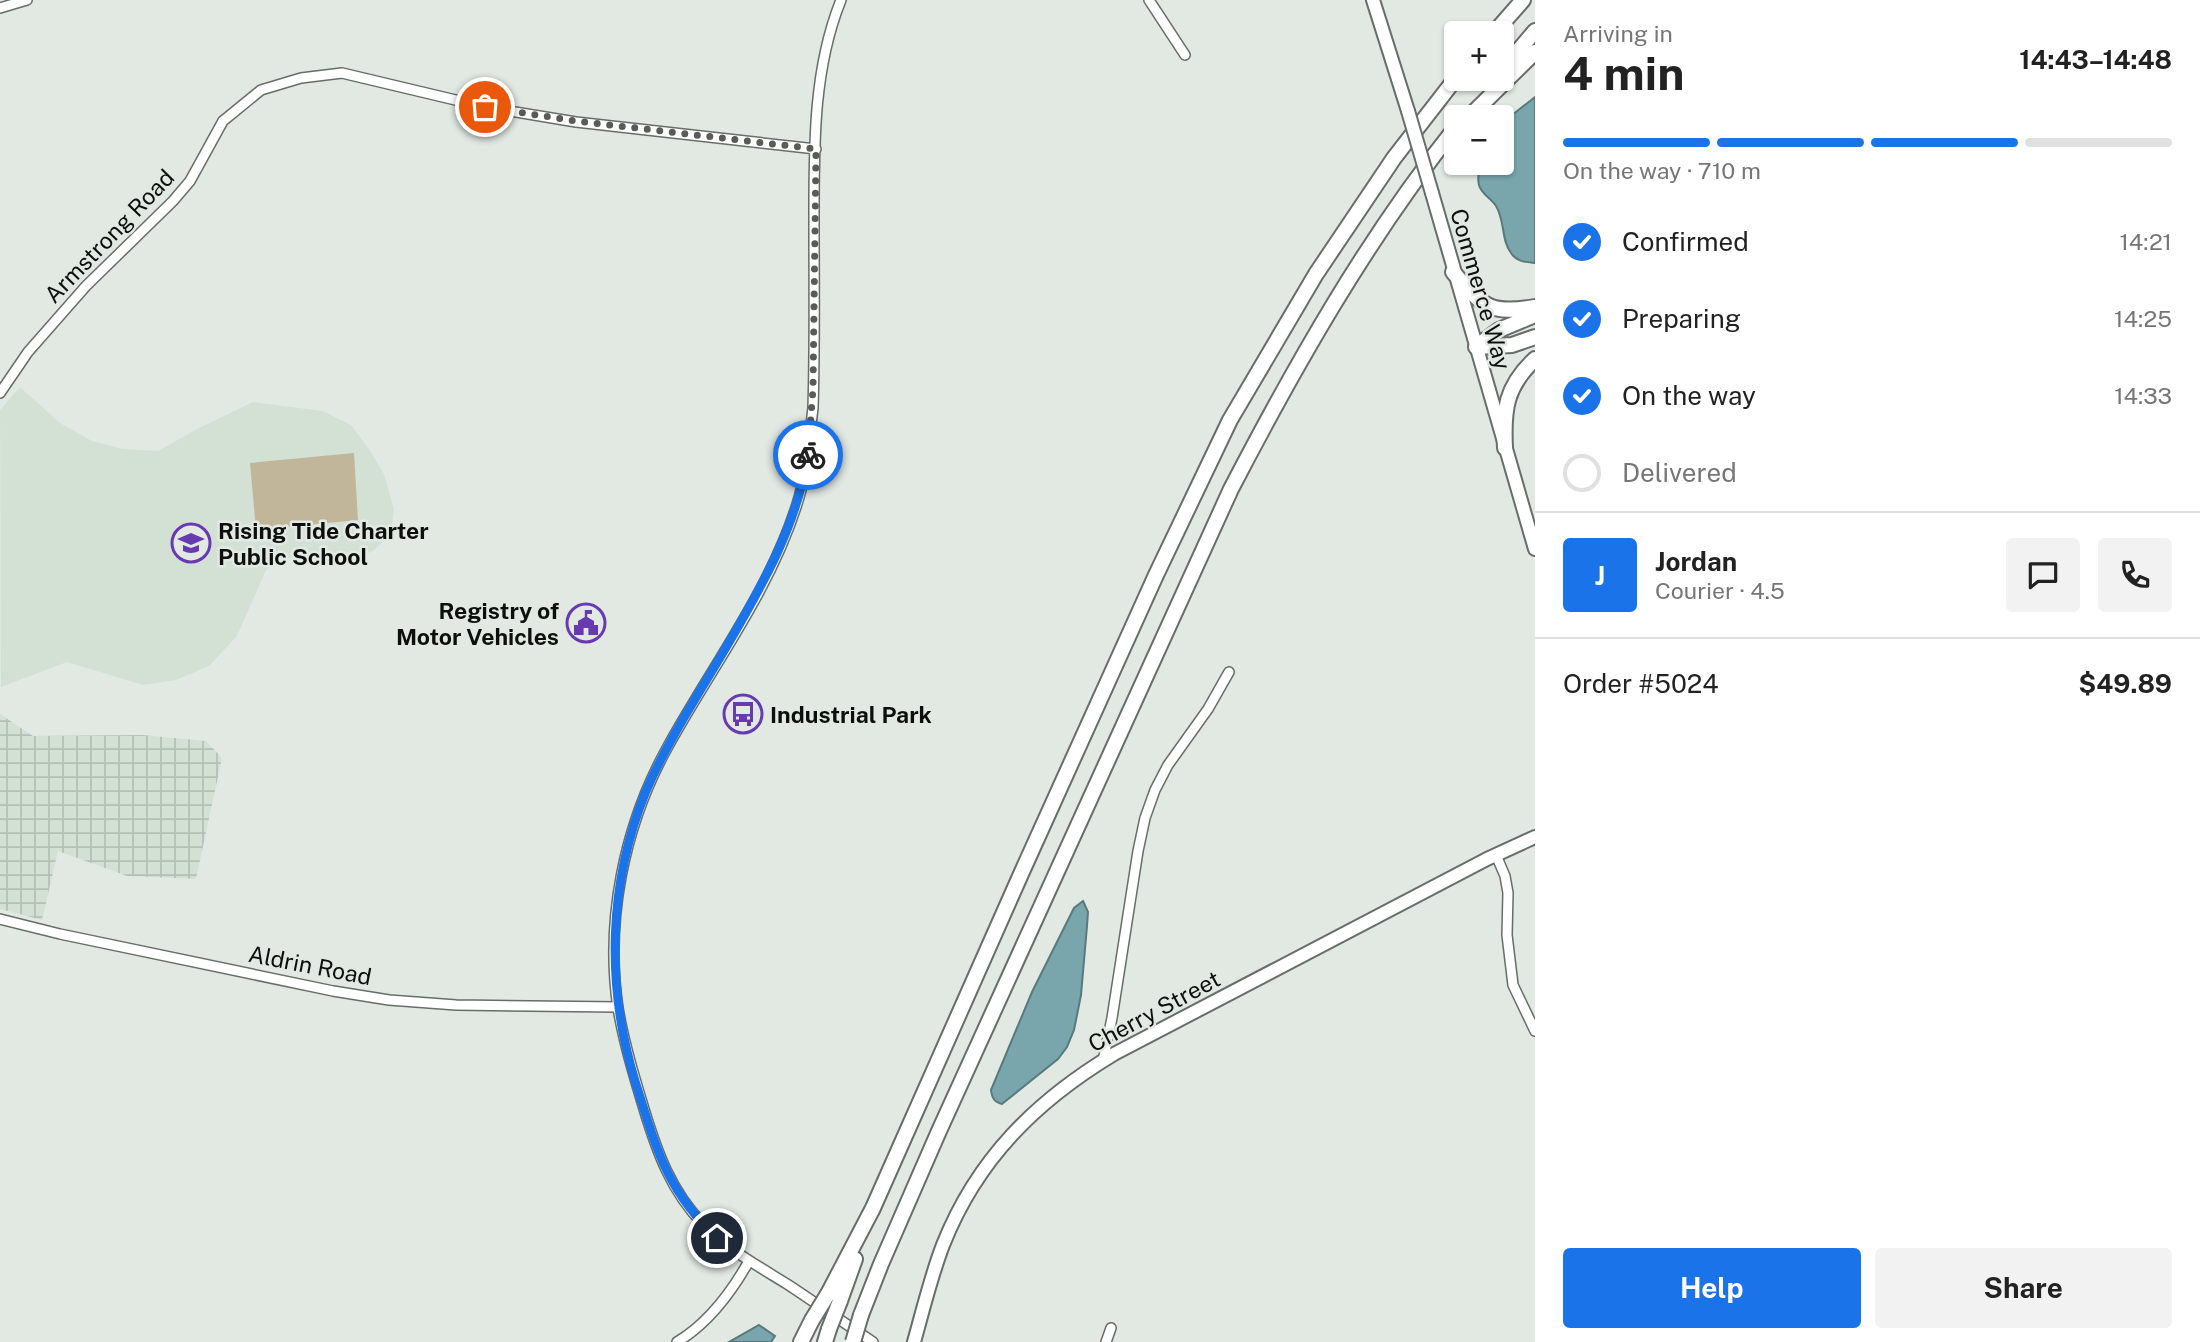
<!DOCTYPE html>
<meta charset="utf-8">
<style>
:root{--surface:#fff;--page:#f2f2f2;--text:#222;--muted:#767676;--line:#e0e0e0;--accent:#1a73e8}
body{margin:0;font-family:"Public Sans",sans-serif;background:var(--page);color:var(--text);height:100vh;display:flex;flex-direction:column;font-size:26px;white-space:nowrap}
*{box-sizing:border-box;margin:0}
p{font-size:23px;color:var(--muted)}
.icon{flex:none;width:38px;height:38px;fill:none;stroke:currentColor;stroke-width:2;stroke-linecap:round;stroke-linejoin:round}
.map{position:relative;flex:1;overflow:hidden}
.sheet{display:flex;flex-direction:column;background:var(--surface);width:665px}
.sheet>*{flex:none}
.tools{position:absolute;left:1444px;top:21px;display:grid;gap:14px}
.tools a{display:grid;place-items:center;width:70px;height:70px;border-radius:7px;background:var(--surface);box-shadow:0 2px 5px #0004;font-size:35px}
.pin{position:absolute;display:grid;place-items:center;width:60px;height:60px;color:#fff;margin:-30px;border:4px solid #fff;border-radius:50%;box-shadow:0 2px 7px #0007}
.courier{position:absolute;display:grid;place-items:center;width:70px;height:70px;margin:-35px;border:5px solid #1a73e8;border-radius:50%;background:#fff;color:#222;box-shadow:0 2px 9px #0007}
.summary em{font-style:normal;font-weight:700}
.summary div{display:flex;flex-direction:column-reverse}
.summary{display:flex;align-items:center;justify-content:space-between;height:119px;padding:0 28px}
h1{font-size:46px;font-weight:700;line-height:52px}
.bar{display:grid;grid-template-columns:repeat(4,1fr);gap:10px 7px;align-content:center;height:84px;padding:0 28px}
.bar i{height:9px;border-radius:5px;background:var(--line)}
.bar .on{background:var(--accent)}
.bar p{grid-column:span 4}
.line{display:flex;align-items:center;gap:18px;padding:0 28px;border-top:2px solid var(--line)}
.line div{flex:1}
.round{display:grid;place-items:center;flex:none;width:74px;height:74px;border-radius:7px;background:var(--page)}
ol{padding:0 28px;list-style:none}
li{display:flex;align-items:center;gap:21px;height:77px}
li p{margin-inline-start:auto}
li .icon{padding:7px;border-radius:50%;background:var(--accent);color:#fff;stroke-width:4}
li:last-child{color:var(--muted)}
li i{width:38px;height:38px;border:4px solid var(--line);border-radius:50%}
.action{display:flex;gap:14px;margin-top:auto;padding:14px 28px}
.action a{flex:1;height:80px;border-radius:7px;background:var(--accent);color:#fff;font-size:28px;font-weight:700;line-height:80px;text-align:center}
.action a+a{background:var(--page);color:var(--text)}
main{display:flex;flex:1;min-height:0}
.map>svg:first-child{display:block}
</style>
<main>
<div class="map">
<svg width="1535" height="1342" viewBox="0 0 1535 1342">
<defs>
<pattern id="industrial-grid" width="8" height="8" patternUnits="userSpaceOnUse" patternTransform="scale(1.75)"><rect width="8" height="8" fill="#d3e1d5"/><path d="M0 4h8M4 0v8" fill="none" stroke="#b4c0b6"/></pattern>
</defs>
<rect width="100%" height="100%" fill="#e2e9e3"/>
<path fill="#d3e1d5" d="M20 387 60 423 92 441 122 449 158 451 199 428 253 402 323 411 351 425 369 449 384 474 394 509 391 534 373 551 348 561 311 557 281 559 266 570 237 636 209 666 176 680 143 685 67 662 1 687 0 410Z"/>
<path fill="url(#industrial-grid)" d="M0 714 33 736 142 735 206 741 222 758 196 879 127 876 58 851 42 920 0 909Z"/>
<path fill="#c1b69a" d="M354 453 358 520 256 530 250 463Z"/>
<path fill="#79a6ad" stroke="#59797d" stroke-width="2" d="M1535 97V263C1525 262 1517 262 1511 253 1501 240 1505 220 1496 206 1491 198 1481 194 1479 185 1477 178 1479 170 1480 163H1502V123Z
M1083 901 1088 912 1087 926 1081 995 1074 1030 1067 1047 1058 1059 1002 1104C994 1102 992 1098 991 1090L1032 992 1074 908Z
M759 1325 775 1336 771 1342H729Z"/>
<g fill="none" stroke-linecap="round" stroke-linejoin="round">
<defs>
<path id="minor" d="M841 0C813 69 814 147 814 221 814 283 815 345 813 408 809 440 807 473 797 504 769 593 710 669 666 750 624 827 605 921 618 1008 624 1043 634 1076 644 1109 657 1152 671 1191 703 1224 727 1249 758 1266 787 1284 816 1303 844 1323 873 1342
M1149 0 1185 55
M0 8 27 0
M0 393 28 352 86 286 173 201 190 181 223 121 261 90 301 78 342 73 485 107 576 122 816 149
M1496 855 1505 876 1508 893 1507 935 1513 985 1535 1031
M0 919 60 934 333 991 389 1000 456 1005 618 1007
M1103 1061 1112 1018 1138 851 1145 818 1155 790 1168 765 1208 709 1229 672
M677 1342C709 1323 731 1293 749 1261
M1106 1342 1111 1328"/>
<path id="major" d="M1373 0 1408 111
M1432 193 1535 549
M914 1342C923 1310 931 1276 943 1245 977 1159 1036 1101 1114 1054L1487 859 1535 837"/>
<path id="highway" d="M1494 33 1523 0
M1502 70 1535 31
M1469 117 1535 52
M1453 272C1483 306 1488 315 1535 307
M1476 347 1499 330 1535 315
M1476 347 1512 345 1535 337
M1505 448C1503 409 1506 386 1535 359
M828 1294 873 1208 1021 874 1156 575 1230 420 1316 274 1394 158 1456 78
M840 1301 855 1259
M861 1315 881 1264 939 1131 1231 489C1296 364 1368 237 1456 127
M801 1342 812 1320
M825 1342 829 1329"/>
</defs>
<use href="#minor" stroke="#676d68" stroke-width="12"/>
<use href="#major" stroke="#676d68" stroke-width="16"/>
<use href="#highway" stroke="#676d68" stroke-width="18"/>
<use href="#minor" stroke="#fff" stroke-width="9"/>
<use href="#major" stroke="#fff" stroke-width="12"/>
<use href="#highway" stroke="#fff" stroke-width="14"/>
<defs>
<path id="major-bridge" d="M1408 111 1432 193"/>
<path id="highway-bridge" d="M812 1320 828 1294
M829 1329 840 1301
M853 1342 861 1315"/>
</defs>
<use href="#major-bridge" stroke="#676d68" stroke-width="16" stroke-linecap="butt"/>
<use href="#highway-bridge" stroke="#676d68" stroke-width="18" stroke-linecap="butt"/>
<use href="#major-bridge" stroke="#fff" stroke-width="12"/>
<use href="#highway-bridge" stroke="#fff" stroke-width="14"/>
</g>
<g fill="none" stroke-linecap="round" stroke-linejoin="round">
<path stroke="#585b58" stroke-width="7" stroke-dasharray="0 12.6" d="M485 107 576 121 816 149 813 389 808 455"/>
<path stroke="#1a73e8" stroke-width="9" d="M717 1238C665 1188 656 1147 635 1081 606 986 608 884 646 791 668 740 700 692 728 644 763 584 797 525 808 455"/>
</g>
<defs>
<symbol id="school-ring" viewBox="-11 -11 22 22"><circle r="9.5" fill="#e2e9e3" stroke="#683ab1" stroke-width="1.5"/><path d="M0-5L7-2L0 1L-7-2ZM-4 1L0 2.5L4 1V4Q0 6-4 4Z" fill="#683ab1"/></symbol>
<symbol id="civic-ring" viewBox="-11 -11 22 22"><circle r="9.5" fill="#e2e9e3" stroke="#683ab1" stroke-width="1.5"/><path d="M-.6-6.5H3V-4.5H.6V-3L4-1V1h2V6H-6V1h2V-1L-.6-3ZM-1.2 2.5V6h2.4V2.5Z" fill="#683ab1"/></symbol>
<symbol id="bus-ring" viewBox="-11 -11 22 22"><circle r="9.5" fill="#e2e9e3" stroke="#683ab1" stroke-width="1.5"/><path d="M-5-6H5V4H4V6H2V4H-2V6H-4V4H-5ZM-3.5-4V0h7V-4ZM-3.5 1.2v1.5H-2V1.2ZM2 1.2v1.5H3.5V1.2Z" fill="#683ab1"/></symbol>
</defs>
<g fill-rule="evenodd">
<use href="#school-ring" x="169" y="521" width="44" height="44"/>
<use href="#civic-ring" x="564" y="601" width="44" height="44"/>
<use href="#bus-ring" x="721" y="692" width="44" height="44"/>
</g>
<g text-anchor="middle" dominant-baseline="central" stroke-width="5" stroke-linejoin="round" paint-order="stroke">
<g font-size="23" fill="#0d0f0d" stroke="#e2e9e3">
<text transform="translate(109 236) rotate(-46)">Armstrong Road</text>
<text transform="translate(1481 289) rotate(74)">Commerce Way</text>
<text transform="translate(310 965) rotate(11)">Aldrin Road</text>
<text transform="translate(1154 1011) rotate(-28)">Cherry Street</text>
</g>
<g font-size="23" font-weight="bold" fill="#0d0f0d" stroke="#e2e9e3" text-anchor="start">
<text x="218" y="530">Rising Tide Charter<tspan x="218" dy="26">Public School</tspan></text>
<text x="559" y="610" text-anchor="end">Registry of<tspan x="559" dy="26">Motor Vehicles</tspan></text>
<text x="770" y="714">Industrial Park</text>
</g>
</g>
</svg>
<div class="tools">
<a>+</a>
<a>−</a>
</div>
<div class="pin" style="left:485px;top:107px;background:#ea580c"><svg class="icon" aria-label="bag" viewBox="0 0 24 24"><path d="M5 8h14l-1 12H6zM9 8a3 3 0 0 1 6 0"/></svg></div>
<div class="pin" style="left:717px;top:1238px;background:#1f2937"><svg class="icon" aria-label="home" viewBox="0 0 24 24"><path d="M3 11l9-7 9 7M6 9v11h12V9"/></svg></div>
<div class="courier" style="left:808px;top:455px"><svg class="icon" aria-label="bike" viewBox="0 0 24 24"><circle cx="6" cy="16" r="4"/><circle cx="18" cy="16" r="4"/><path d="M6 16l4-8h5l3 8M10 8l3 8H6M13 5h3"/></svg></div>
</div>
<section class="sheet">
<div class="summary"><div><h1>4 min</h1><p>Arriving in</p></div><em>14:43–14:48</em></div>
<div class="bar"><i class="on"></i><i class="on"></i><i class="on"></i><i></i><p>On the way · 710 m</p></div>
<ol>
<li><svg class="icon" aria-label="check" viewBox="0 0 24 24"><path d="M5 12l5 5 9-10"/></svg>Confirmed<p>14:21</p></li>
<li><svg class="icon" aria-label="check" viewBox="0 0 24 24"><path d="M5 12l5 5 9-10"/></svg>Preparing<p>14:25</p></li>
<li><svg class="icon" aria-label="check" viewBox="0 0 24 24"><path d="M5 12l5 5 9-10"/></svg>On the way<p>14:33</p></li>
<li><i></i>Delivered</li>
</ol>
<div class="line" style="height:126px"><b class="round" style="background:var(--accent);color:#fff">J</b><div><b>Jordan</b><p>Courier · 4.5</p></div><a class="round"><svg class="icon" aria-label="chat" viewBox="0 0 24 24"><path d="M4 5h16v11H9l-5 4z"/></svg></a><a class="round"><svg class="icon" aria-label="phone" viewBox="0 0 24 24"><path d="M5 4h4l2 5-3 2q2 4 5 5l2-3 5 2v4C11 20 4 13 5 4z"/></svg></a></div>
<div class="line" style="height:91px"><div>Order #5024</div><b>$49.89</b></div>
<div class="action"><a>Help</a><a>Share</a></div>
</section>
</main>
